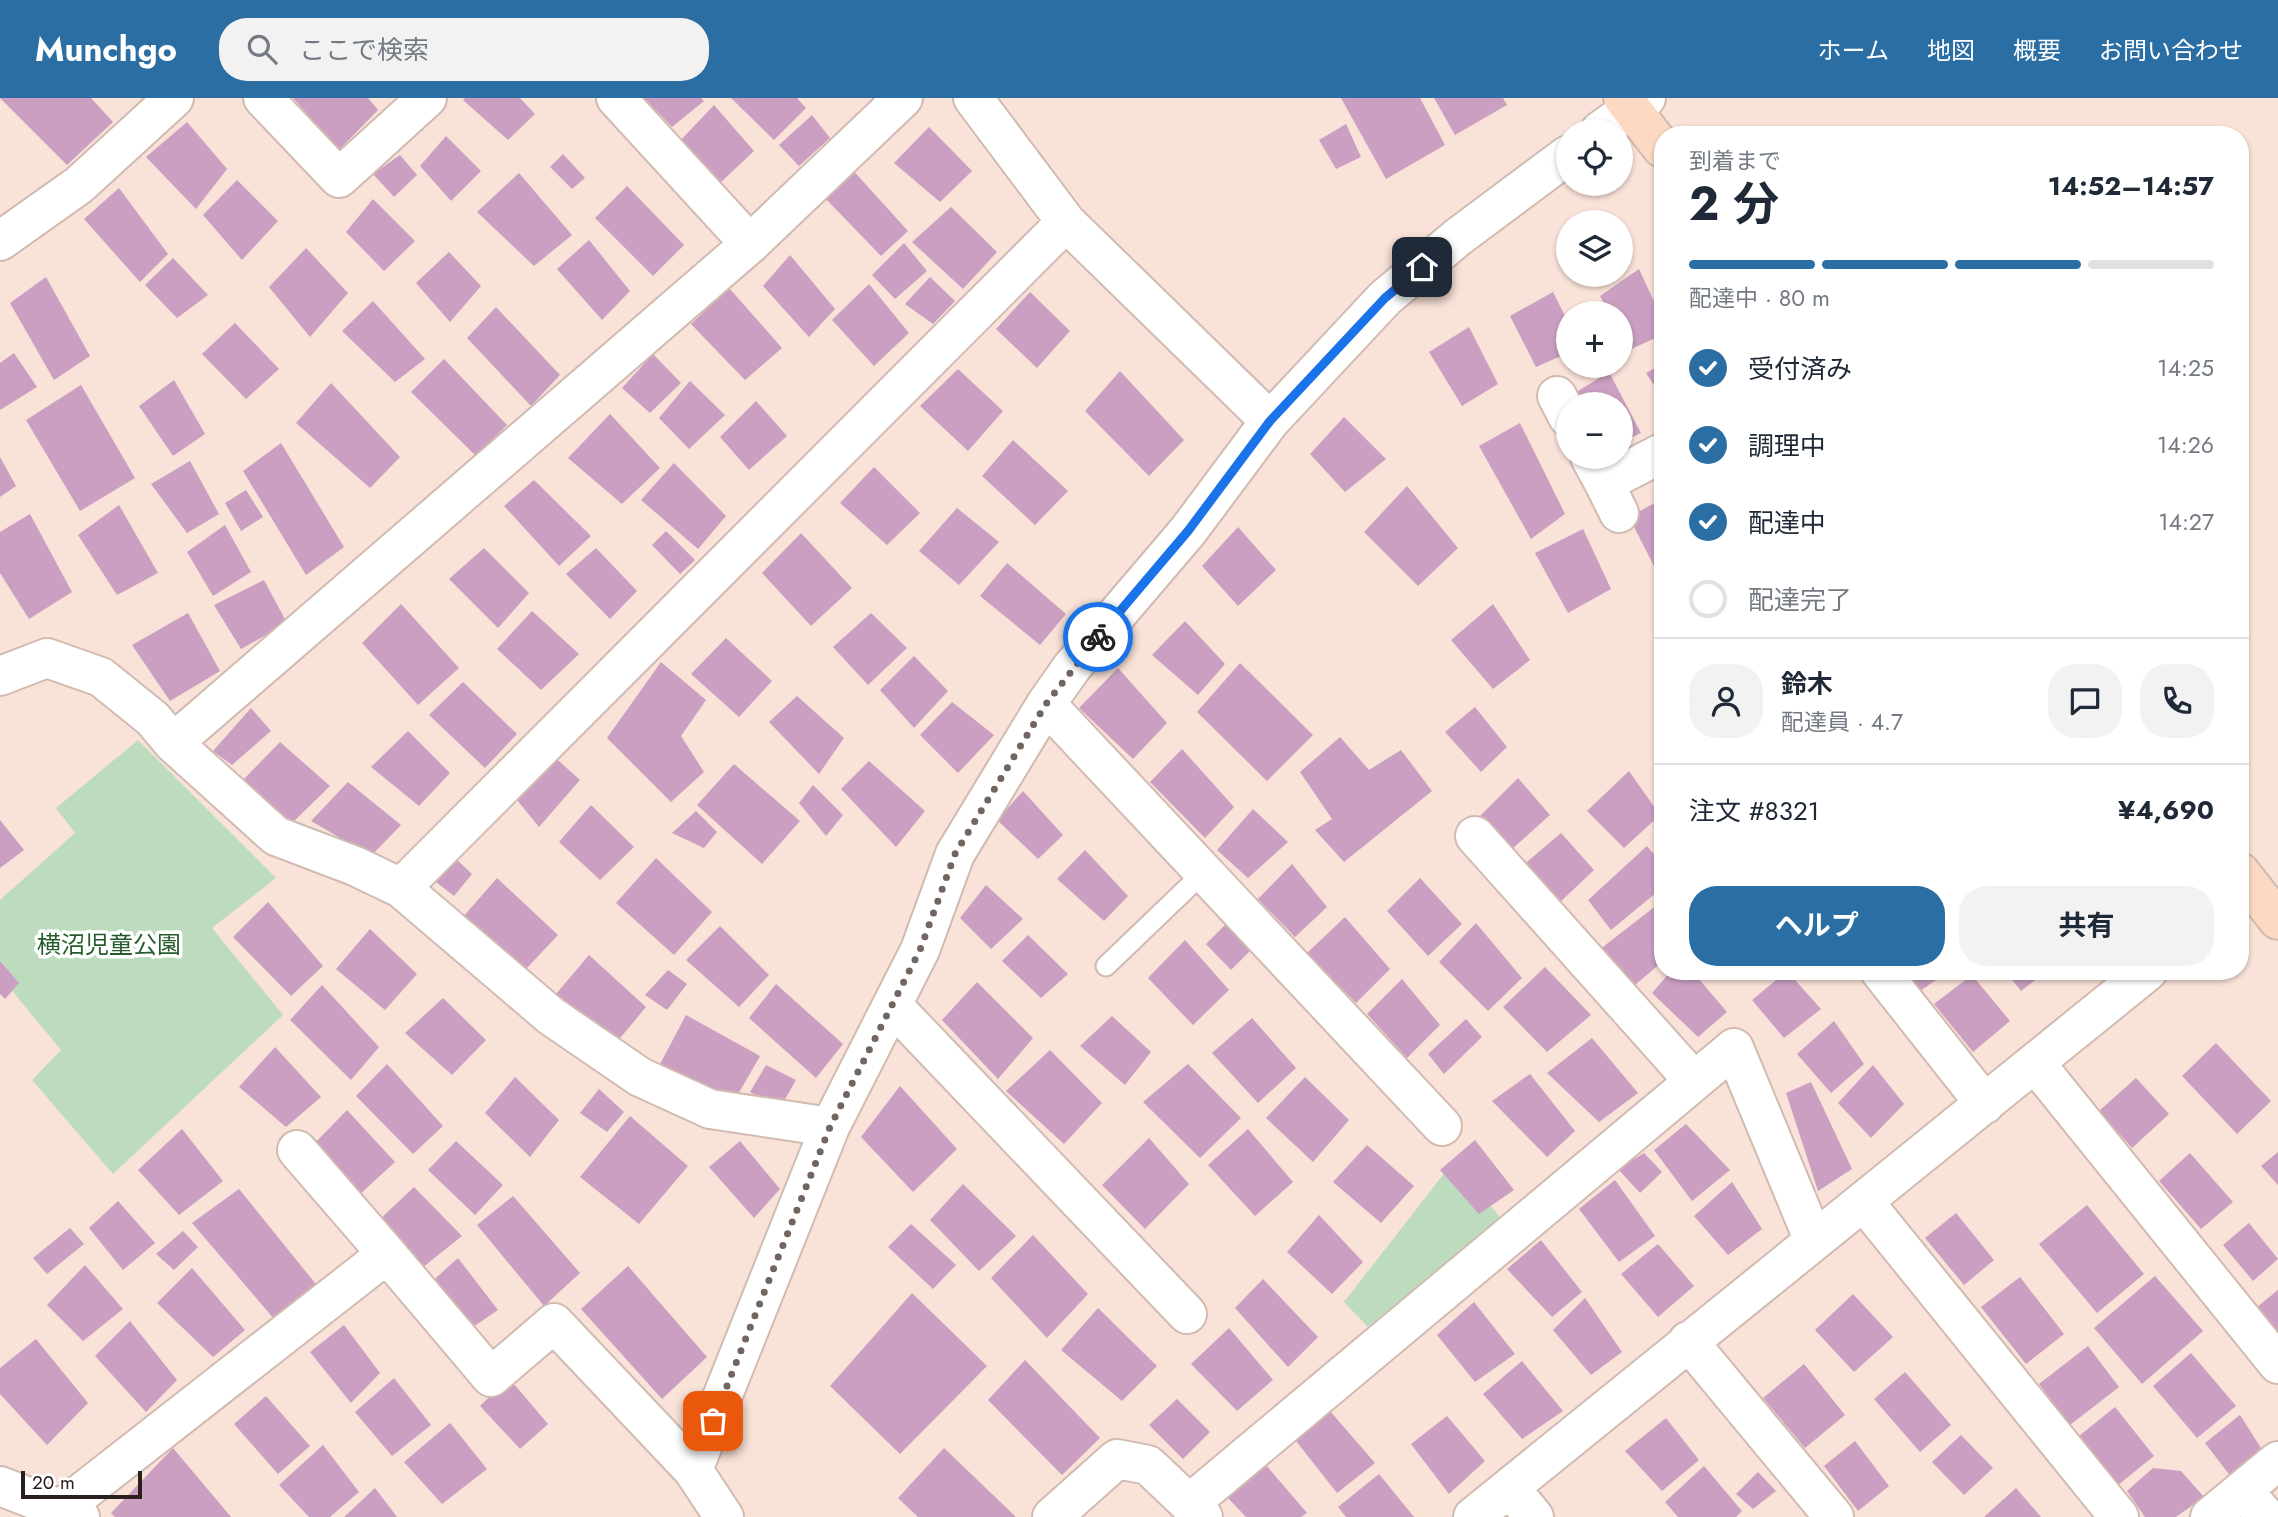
<!DOCTYPE html>
<html lang="ja">
<meta charset="utf-8">
<style>
:root{--surface:#fff;--page:#f2f2f3;--text:#1f2937;--muted:#747a83;--line:#e0e1e3;--accent:#2b6ea3}
body{margin:0;font-family:Jost,"Noto Sans JP",sans-serif;background:var(--page);color:var(--text);height:100vh;display:flex;flex-direction:column;font-size:26px;white-space:nowrap}
*{box-sizing:border-box;margin:0}
p{font-size:23px;color:var(--muted)}
.icon{flex:none;width:38px;height:38px;fill:none;stroke:currentColor;stroke-width:2;stroke-linecap:round;stroke-linejoin:round}
.map{position:relative;flex:1;overflow:hidden}
.drawer{position:absolute;left:1654px;top:28px;width:595px;height:854px;display:flex;flex-direction:column;background:var(--surface);border-radius:28px;box-shadow:0 2px 5px #0004}
.drawer>*{flex:none}
.fabs{position:absolute;left:1556px;top:21px;display:grid;gap:14px}
.fabs a{display:grid;place-items:center;width:77px;height:77px;border-radius:50%;background:var(--surface);box-shadow:0 2px 5px #0004;font-size:35px}
.scale{position:absolute;left:21px;bottom:18px;width:121px;box-sizing:border-box;padding-left:7px;border:4px solid #29201d;border-top:0;font-size:19px;line-height:24px;white-space:nowrap;color:#29201d;-webkit-text-stroke:5px #fff;paint-order:stroke}
.pin{position:absolute;display:grid;place-items:center;width:60px;height:60px;color:#fff;margin:-30px;border-radius:14px;box-shadow:0 4px 10px #0006}
.courier{position:absolute;display:grid;place-items:center;width:70px;height:70px;margin:-35px;border:5px solid #1a73e8;border-radius:50%;background:#fff;color:#222;box-shadow:0 2px 9px #0007}
.overview em{font-style:normal;font-weight:700}
.overview div{display:flex;flex-direction:column-reverse}
.overview{display:flex;align-items:center;justify-content:space-between;height:119px;padding:0 35px}
h1{font-size:46px;font-weight:700;line-height:52px}
.bar{display:grid;grid-template-columns:repeat(4,1fr);gap:10px 7px;align-content:center;height:84px;padding:0 35px}
.bar i{height:9px;border-radius:5px;background:var(--line)}
.bar .current{background:var(--accent)}
.bar p{grid-column:span 4}
.line{display:flex;align-items:center;gap:18px;padding:0 35px;border-top:2px solid var(--line)}
.line div{flex:1}
.round{display:grid;place-items:center;flex:none;width:74px;height:74px;border-radius:28px;background:var(--page)}
ol{padding:0 35px;list-style:none}
li{display:flex;align-items:center;gap:21px;height:77px}
li p{margin-inline-start:auto}
li .icon{padding:7px;border-radius:50%;background:var(--accent);color:#fff;stroke-width:4}
li:last-child{color:var(--muted)}
li i{width:38px;height:38px;border:4px solid var(--line);border-radius:50%}
.action{display:flex;gap:14px;margin-top:auto;padding:14px 35px}
.action a{flex:1;height:80px;border-radius:28px;background:var(--accent);color:#fff;font-size:28px;font-weight:700;line-height:80px;text-align:center}
.action a+a{background:var(--page);color:var(--text)}
header{display:flex;align-items:center;gap:42px;box-sizing:border-box;height:98px;padding:0 35px;background:var(--accent);color:#fff}
header strong{font-size:33px}
nav{display:flex;gap:38px;margin-inline-start:auto;font-size:24px}
.search{width:490px;height:63px;background:var(--page);display:flex;align-items:center;gap:18px;box-sizing:border-box;padding:0 24px;border-radius:28px;color:var(--muted);font-size:26px}
.map>svg:first-child{display:block}
</style>
<header>
<strong>Munchgo</strong>
<div class="search"><svg class="icon" aria-label="search" viewBox="0 0 24 24"><circle cx="10" cy="10" r="6"/><path d="M15 15l6 6"/></svg>ここで検索</div>
<nav><a>ホーム</a><a>地図</a><a>概要</a><a>お問い合わせ</a></nav>
</header>
<div class="map">
<svg width="2278" height="1419" viewBox="0 0 2278 1419">
<rect width="100%" height="100%" fill="#f9e2d8"/>
<path fill="#bddcbe" d="M138 642 276 780 212 830 283 917 113 1076 32 982 61 952 0 878V802L75 735 56 710Z
M1453 1064 1500 1119 1368 1229 1344 1204Z"/>
<path fill="#ca9fc1" d="M0 0H91L113 24 67 67Z
M293 0H368L378 12 339 52Z
M465 0H520L535 16 508 42 463 2Z
M644 0H701L704 3 672 29Z
M731 0H797L806 10 774 42Z
M1341 0H1420L1445 47 1386 81Z
M1434 0H1503L1507 7 1455 37Z
M714 7 754 53 719 86 679 44Z
M812 17 830 40 799 68 779 47Z
M187 24 227 71 196 111 146 59Z
M1346 26 1361 59 1336 71 1319 42Z
M929 29 972 73 940 104 894 65Z
M446 38 481 73 451 103 420 68Z
M563 56 585 80 572 91 550 69Z
M400 57 417 77 394 99 373 76Z
M850 69 908 133 881 158 823 98Z
M519 75 572 137 534 168 477 114Z
M237 82 278 123 242 162 203 117Z
M627 88 684 147 653 178 595 120Z
M119 90 168 156 140 184 84 121Z
M373 101 415 143 384 173 346 134Z
M951 109 997 154 963 191 912 144Z
M589 142 630 193 602 222 557 171Z
M904 145 927 173 895 201 872 177Z
M306 150 348 195 310 239 269 189Z
M449 154 481 188 450 224 416 185Z
M790 157 835 211 809 239 763 188Z
M173 160 208 197 177 220 145 187Z
M1639 171 1662 221V237L1629 252 1620 236V215H1609L1600 198Z
M46 179 90 258 54 282 10 205Z
M930 179 955 203 933 226 905 206Z
M869 186 909 235 874 268 832 222Z
M729 190 782 250 745 282 691 226Z
M1030 194 1070 233 1037 270 996 231Z
M1553 194 1568 224V255L1536 269 1510 218Z
M373 203 425 261 395 284 342 233Z
M496 209 560 277 531 308 467 240Z
M235 225 279 271 246 301 202 256Z
M1469 229 1498 286 1462 308 1429 254Z
M14 255 37 289 0 312V265Z
M653 256 681 285 650 315 622 290Z
M444 261 507 327 476 358 411 294Z
M1662 266V300L1646 275Z
M958 271 1003 313 968 353 920 308Z
M1120 273 1184 342 1149 378 1085 313Z
M1609 274 1641 335 1620 345V306H1575L1570 298Z
M174 282 205 336 173 358 139 308Z
M690 283 725 317 689 351 659 320Z
M331 285 400 359 370 390 296 325Z
M81 287 135 380 80 413 26 322Z
M756 303 787 338 749 372 720 339Z
M610 316 660 370 622 406 568 360Z
M1344 319 1386 361 1345 394 1310 356Z
M1520 325 1565 416 1531 441 1479 348Z
M1013 342 1068 393 1035 427 982 378Z
M281 345 344 449 306 477 243 373Z
M0 359 16 388 0 399Z
M190 363 219 416 187 435 151 386Z
M674 365 726 418 698 451 641 402Z
M874 369 920 415 887 447 840 405Z
M534 382 591 438 559 468 504 408Z
M1407 388 1458 450 1418 488 1364 434Z
M246 392 263 419 241 433 225 405Z
M1662 401V473L1658 476 1629 419Z
M119 407 158 475 117 497 78 437Z
M957 410 999 444 959 487 919 453Z
M30 416 72 494 29 521 0 475V434Z
M225 427 251 474 213 498 187 454Z
M1238 429 1276 472 1238 508 1202 468Z
M1583 431 1611 491 1568 515 1535 455Z
M666 433 695 462 680 476 652 447Z
M801 435 852 490 811 528 762 475Z
M484 450 529 495 498 530 449 481Z
M596 450 637 493 610 521 566 476Z
M1007 465 1066 516 1040 547 980 498Z
M264 482 287 525 241 551 214 507Z
M401 506 459 570 418 607 362 545Z
M1493 506 1530 562 1493 591 1451 542Z
M532 513 579 556 541 592 497 551Z
M188 515 220 573 170 603 132 547Z
M871 515 907 550 868 587 833 549Z
M1185 523 1225 566 1198 597 1152 557Z
M726 540 772 583 739 619 691 576Z
M914 558 948 593 914 630 880 592Z
M661 564 706 602 681 638 704 674 671 704 607 640Z
M1240 565 1313 637 1267 683 1197 614Z
M1118 570 1167 625 1133 661 1079 610Z
M463 584 517 636 485 670 429 617Z
M797 598 844 640 819 676 769 624Z
M952 604 994 637 958 675 920 637Z
M1475 609 1507 649 1481 674 1445 634Z
M251 610 271 633 232 667 213 653Z
M408 633 450 675 419 708 371 669Z
M1340 639 1369 672 1401 652 1432 693 1344 764 1315 732 1332 721 1300 674Z
M280 644 330 688 290 727 243 682Z
M1182 651 1234 709 1205 740 1150 684Z
M550 655 580 682 539 729 513 697Z
M869 663 925 713 896 749 841 691Z
M734 666 800 723 762 766 697 707Z
M1629 673 1660 717 1624 750 1587 713Z
M1518 680 1550 717 1511 752 1480 718Z
M348 684 401 727 371 758 311 723Z
M813 687 843 717 826 738 799 705Z
M1023 693 1063 737 1038 761 997 722Z
M591 707 634 749 600 782 559 744Z
M1253 711 1288 744 1248 780 1217 752Z
M696 713 717 734 704 750 672 735Z
M0 722 24 752 0 770Z
M1561 735 1594 772 1557 807 1521 769Z
M1647 748 1662 766V790L1611 832 1588 802Z
M1085 752 1128 798 1104 823 1057 781Z
M656 760 712 814 674 857 616 805Z
M456 761 472 776 454 798 436 784Z
M1292 766 1327 809 1295 839 1258 801Z
M497 780 558 837 526 871 463 819Z
M1420 780 1462 826 1428 858 1387 813Z
M986 787 1023 821 991 851 960 820Z
M1662 803V864L1635 887 1599 852Z
M268 804 323 868 291 898 233 839Z
M1345 819 1390 871 1356 905 1307 855Z
M1476 825 1522 880 1488 913 1439 864Z
M1225 827 1250 853 1231 872 1206 846Z
M720 828 769 877 739 909 686 862Z
M370 831 417 876 385 912 336 871Z
M1028 837 1068 876 1041 900 1002 863Z
M1185 842 1229 892 1193 927 1148 880Z
M589 857 646 909 616 945 556 896Z
M0 863 19 885 5 901 0 896Z
M1545 869 1591 917 1547 954 1503 909Z
M668 872 687 886 667 912 645 897Z
M1671 873H1692L1727 914 1698 939 1652 895Z
M1787 873 1821 911 1784 940 1752 902Z
M1904 873H1949L1920 893Z
M2005 873H2047L2021 893Z
M1972 877 2010 923 1973 954 1934 906Z
M1402 881 1440 927 1407 960 1367 916Z
M977 884 1033 940 998 981 942 922Z
M776 886 843 946 816 980 749 920Z
M322 887 379 949 351 982 290 922Z
M443 900 486 942 452 977 405 935Z
M686 917 760 958 733 1005 659 968Z
M1112 918 1151 954 1125 987 1080 948Z
M1252 920 1296 970 1258 1005 1212 955Z
M1466 921 1482 939 1444 976 1428 956Z
M1834 923 1864 966 1831 995 1797 956Z
M1592 940 1638 995 1599 1024 1547 975Z
M2216 945 2271 1003 2237 1036 2182 978Z
M275 949 321 999 286 1029 239 989Z
M1050 952 1102 1005 1064 1046 1006 993Z
M387 966 443 1028 413 1056 356 998Z
M1188 966 1241 1020 1200 1060 1143 1004Z
M766 967 796 982 780 1010 750 994Z
M1873 967 1904 1006 1871 1040 1838 1005Z
M1530 976 1575 1033 1547 1059 1492 1003Z
M515 979 559 1022 530 1059 485 1015Z
M1305 979 1349 1022 1313 1064 1266 1020Z
M2136 980 2169 1016 2132 1050 2099 1013Z
M1811 984 1852 1071 1818 1093 1786 995Z
M900 988 957 1051 913 1094 861 1039Z
M599 991 624 1014 607 1034 580 1015Z
M347 1012 395 1064 359 1097 312 1048Z
M630 1018 688 1068 639 1126 580 1079Z
M1686 1026 1730 1072 1692 1103 1654 1052Z
M182 1031 223 1083 179 1117 138 1072Z
M1248 1031 1293 1084 1255 1118 1208 1067Z
M1149 1040 1189 1086 1145 1131 1102 1087Z
M1475 1042 1514 1092 1479 1116 1440 1072Z
M456 1043 503 1087 475 1117 428 1072Z
M740 1043 780 1091 754 1120 709 1069Z
M1367 1047 1414 1088 1381 1125 1333 1084Z
M2278 1054V1087L2261 1068Z
M1644 1055 1662 1074 1640 1095 1618 1071Z
M2190 1055 2233 1104 2201 1131 2159 1083Z
M1615 1082 1655 1138 1619 1164 1579 1111Z
M1732 1084 1762 1131 1728 1157 1694 1118Z
M963 1086 1016 1138 979 1173 930 1122Z
M414 1089 462 1138 418 1173 378 1123Z
M239 1091 319 1190 275 1222 192 1125Z
M513 1098 580 1175 544 1208 477 1127Z
M118 1103 155 1145 123 1172 89 1130Z
M2087 1107 2144 1176 2097 1215 2039 1146Z
M1956 1115 1994 1162 1964 1187 1925 1140Z
M1319 1117 1363 1164 1332 1196 1287 1154Z
M2249 1125 2278 1161 2253 1183 2223 1147Z
M911 1126 956 1167 933 1191 888 1149Z
M70 1130 84 1146 47 1176 33 1160Z
M183 1133 198 1149 174 1172 156 1156Z
M1033 1137 1088 1196 1047 1240 991 1180Z
M1541 1142 1582 1194 1552 1219 1507 1171Z
M1658 1146 1694 1188 1658 1219 1621 1176Z
M458 1160 498 1212 467 1233 427 1188Z
M85 1167 123 1211 83 1243 47 1207Z
M628 1168 707 1259 662 1301 581 1211Z
M192 1170 245 1232 213 1259 157 1205Z
M2155 1178 2203 1233 2142 1286 2094 1230Z
M2020 1179 2064 1236 2026 1266 1981 1209Z
M1263 1181 1318 1239 1288 1269 1235 1210Z
M2278 1192V1238L2256 1210Z
M912 1195 987 1268 900 1356 830 1288Z
M1853 1196 1893 1239 1854 1274 1815 1232Z
M1585 1200 1622 1254 1591 1277 1553 1232Z
M1474 1204 1515 1256 1475 1284 1437 1237Z
M1098 1210 1157 1268 1122 1303 1061 1252Z
M130 1223 177 1282 146 1314 95 1258Z
M344 1227 380 1275 351 1305 310 1254Z
M1229 1230 1273 1282 1237 1313 1191 1266Z
M36 1241 88 1305 47 1347 0 1296V1270Z
M2088 1248 2119 1289 2070 1327 2039 1286Z
M2191 1255 2236 1308 2197 1340 2153 1288Z
M1025 1262 1100 1340 1062 1377 988 1302Z
M1522 1263 1563 1313 1522 1341 1483 1296Z
M1804 1266 1845 1317 1805 1350 1763 1300Z
M1905 1274 1951 1327 1920 1354 1874 1301Z
M394 1280 431 1327 392 1358 355 1314Z
M509 1280 548 1326 520 1351 480 1308Z
M266 1298 310 1348 278 1376 234 1326Z
M1177 1301 1210 1334 1183 1361 1149 1327Z
M2115 1309 2154 1358 2118 1387 2079 1338Z
M1330 1313 1375 1365 1337 1395 1296 1343Z
M2240 1317 2261 1350 2231 1379 2205 1345Z
M1447 1318 1485 1363 1449 1396 1411 1346Z
M1666 1320 1699 1362 1662 1393 1625 1353Z
M450 1325 487 1371 442 1406 404 1364Z
M1961 1337 1993 1370 1964 1397 1932 1364Z
M1855 1343 1889 1388 1858 1413 1824 1368Z
M323 1347 359 1394 330 1419H309L279 1387Z
M173 1350 231 1419H115L111 1415Z
M944 1350 1016 1419H918L898 1400Z
M1266 1367 1307 1415 1301 1419H1246L1227 1399Z
M1704 1368 1742 1413 1736 1419H1678L1665 1404Z
M2153 1370 2181 1373 2204 1399 2176 1419H2145L2127 1393Z
M1758 1374 1776 1393 1753 1411 1736 1396Z
M1379 1376 1414 1419H1346L1338 1409Z
M375 1390 397 1419H344Z
M2016 1390 2041 1419H1984Z"/>
<g fill="none" stroke-linecap="round" stroke-linejoin="round">
<defs>
<path id="service" d="M1106 868 1204 774"/>
<path id="minor" d="M263 0 339 80 427 0
M616 0 750 146
M973 0 1066 124 1270 323
M1600 33 1646 0
M0 143 79 87 174 0
M1557 298 1568 319
M1590 359 1604 385 1662 355
M1604 385 1619 415
M0 578 47 560 101 579 153 621 173 645 276 738 355 768 401 790 551 918 640 979 710 1011 830 1029
M1046 606 1442 1028
M173 645 750 146 903 0
M1475 738 1694 983
M401 790 1066 124
M1880 873 1985 1006
M893 908 1187 1216
M2035 965 2278 1266
M297 1052 387 1156
M1864 1104 2119 1419
M1688 1243 1834 1419
M0 1388 80 1419
M1510 1390 1534 1419
M2243 1392 2266 1419
M1189 1406 1734 950 1814 1143
M61 1411 387 1156 491 1279 554 1225 693 1372
M724 1419 693 1372 830 1029 920 852 955 756 1046 606 1072 569 1188 433 1270 323 1385 200 1458 139 1568 57
M1052 1419 1117 1361 1148 1367 1203 1419
M1473 1419 2148 873
M2210 1419 2278 1363"/>
<path id="secondary" d="M1623 0 1662 50
M2240 774 2278 822"/>
</defs>
<use href="#service" stroke="#d1bbb1" stroke-width="23"/>
<use href="#minor" stroke="#d1bbb1" stroke-width="42"/>
<use href="#secondary" stroke="#d1bbb1" stroke-width="42"/>
<use href="#service" stroke="#fff" stroke-width="19"/>
<use href="#minor" stroke="#fff" stroke-width="38"/>
<use href="#secondary" stroke="#fdd8c3" stroke-width="38"/>
</g>
<g fill="none" stroke-linecap="round" stroke-linejoin="round">
<path stroke="#72645e" stroke-width="7" stroke-dasharray="0 12.6" d="M713 1323 830 1029 920 852 955 756 1046 606 1098 539"/>
<path stroke="#1a73e8" stroke-width="9" d="M1098 539 1188 433 1270 323 1385 200 1422 169"/>
</g>
<g text-anchor="middle" dominant-baseline="central" stroke-width="7" stroke-linejoin="round" paint-order="stroke">
<g font-size="24" fill="#255c2b" stroke="#fff">
<text x="109" y="846">横沼児童公園</text>
</g>
</g>
</svg>
<div class="fabs">
<a><svg class="icon" aria-label="locate" viewBox="0 0 24 24"><circle cx="12" cy="12" r="6"/><path d="M12 2v4M12 18v4M2 12h4M18 12h4"/></svg></a>
<a><svg class="icon" aria-label="layers" viewBox="0 0 24 24"><path d="M12 4l9 5-9 5-9-5zM3 14l9 5 9-5"/></svg></a>
<a>+</a>
<a>−</a>
</div>
<div class="scale">20 m</div>
<div class="pin" style="left:713px;top:1323px;background:#ea580c"><svg class="icon" aria-label="bag" viewBox="0 0 24 24"><path d="M5 8h14l-1 12H6zM9 8a3 3 0 0 1 6 0"/></svg></div>
<div class="pin" style="left:1422px;top:169px;background:#1f2937"><svg class="icon" aria-label="home" viewBox="0 0 24 24"><path d="M3 11l9-7 9 7M6 9v11h12V9"/></svg></div>
<div class="courier" style="left:1098px;top:539px"><svg class="icon" aria-label="bike" viewBox="0 0 24 24"><circle cx="6" cy="16" r="4"/><circle cx="18" cy="16" r="4"/><path d="M6 16l4-8h5l3 8M10 8l3 8H6M13 5h3"/></svg></div>
<section class="drawer">
<div class="overview"><div><h1>2 分</h1><p>到着まで</p></div><em>14:52–14:57</em></div>
<div class="bar"><i class="current"></i><i class="current"></i><i class="current"></i><i></i><p>配達中 · 80 m</p></div>
<ol>
<li><svg class="icon" aria-label="check" viewBox="0 0 24 24"><path d="M5 12l5 5 9-10"/></svg>受付済み<p>14:25</p></li>
<li><svg class="icon" aria-label="check" viewBox="0 0 24 24"><path d="M5 12l5 5 9-10"/></svg>調理中<p>14:26</p></li>
<li><svg class="icon" aria-label="check" viewBox="0 0 24 24"><path d="M5 12l5 5 9-10"/></svg>配達中<p>14:27</p></li>
<li><i></i>配達完了</li>
</ol>
<div class="line" style="height:126px"><a class="round"><svg class="icon" aria-label="person" viewBox="0 0 24 24"><circle cx="12" cy="8" r="4"/><path d="M4 21q1-7 8-7t8 7"/></svg></a><div><b>鈴木</b><p>配達員 · 4.7</p></div><a class="round"><svg class="icon" aria-label="chat" viewBox="0 0 24 24"><path d="M4 5h16v11H9l-5 4z"/></svg></a><a class="round"><svg class="icon" aria-label="phone" viewBox="0 0 24 24"><path d="M5 4h4l2 5-3 2q2 4 5 5l2-3 5 2v4C11 20 4 13 5 4z"/></svg></a></div>
<div class="line" style="height:91px"><div>注文 #8321</div><b>¥4,690</b></div>
<div class="action"><a>ヘルプ</a><a>共有</a></div>
</section>
</div>
